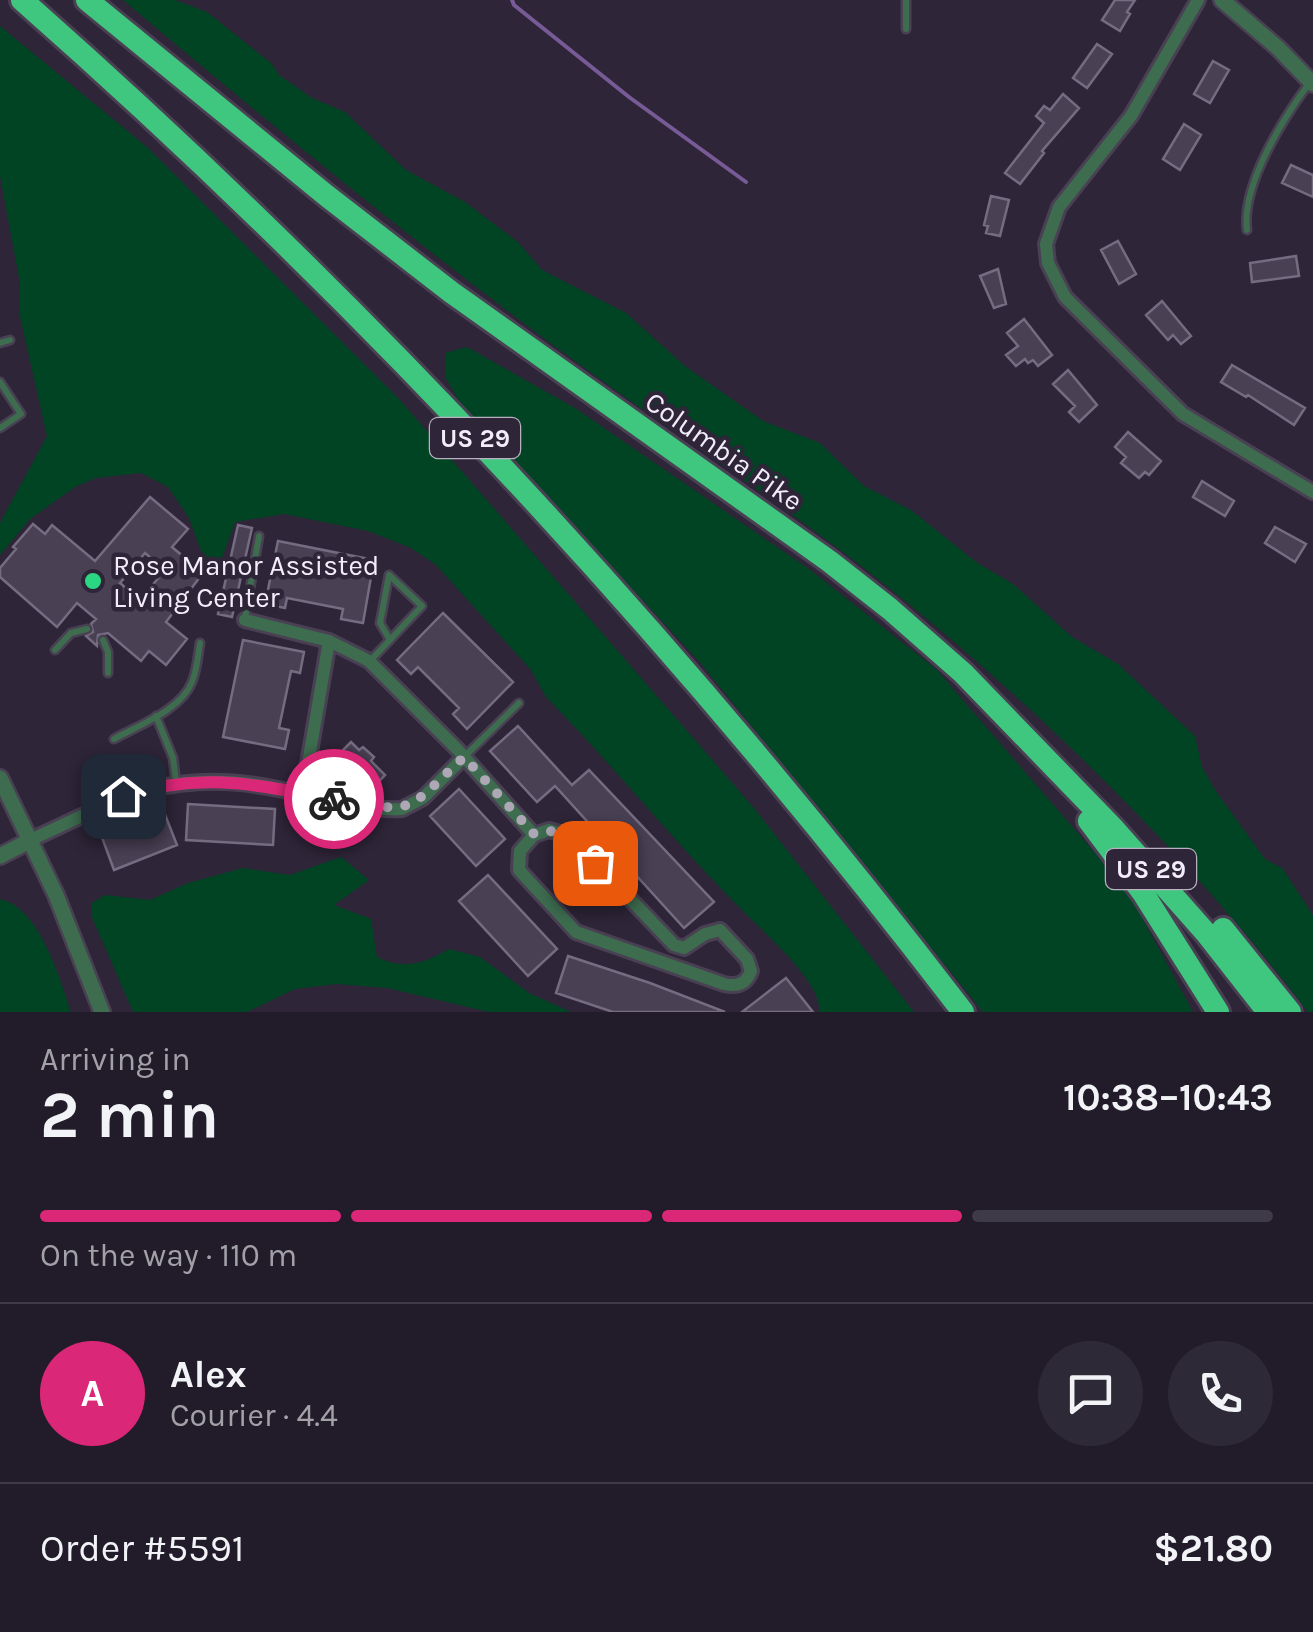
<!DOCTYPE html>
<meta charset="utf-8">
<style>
:root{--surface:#221c2a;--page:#2e2936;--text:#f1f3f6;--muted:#a2a1a8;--line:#3f3a47;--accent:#db2777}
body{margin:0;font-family:Karla,sans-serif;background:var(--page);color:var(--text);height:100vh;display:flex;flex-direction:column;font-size:38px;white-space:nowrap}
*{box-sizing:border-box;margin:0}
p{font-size:32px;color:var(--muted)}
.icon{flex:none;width:55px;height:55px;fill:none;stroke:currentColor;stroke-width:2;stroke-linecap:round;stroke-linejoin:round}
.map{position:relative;height:1012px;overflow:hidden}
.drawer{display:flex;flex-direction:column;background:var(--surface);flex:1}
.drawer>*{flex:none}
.pin{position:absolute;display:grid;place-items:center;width:85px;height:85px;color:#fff;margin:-42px;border-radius:20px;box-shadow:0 5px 15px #0006}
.courier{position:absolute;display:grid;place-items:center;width:100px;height:100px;margin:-50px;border:8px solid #db2777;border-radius:50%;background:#fff;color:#222;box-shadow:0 2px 12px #0007}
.head em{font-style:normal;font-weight:700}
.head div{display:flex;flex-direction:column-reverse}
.head{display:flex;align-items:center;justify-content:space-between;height:170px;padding:0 40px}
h1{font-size:65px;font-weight:700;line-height:75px}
.bar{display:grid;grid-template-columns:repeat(4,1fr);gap:15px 10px;align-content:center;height:120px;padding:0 40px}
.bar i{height:12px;border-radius:8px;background:var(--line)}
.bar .selected{background:var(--accent)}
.bar p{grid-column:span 4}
.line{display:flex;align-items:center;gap:25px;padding:0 40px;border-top:2px solid var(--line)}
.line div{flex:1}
.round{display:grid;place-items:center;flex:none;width:105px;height:105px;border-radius:52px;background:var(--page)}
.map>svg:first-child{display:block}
</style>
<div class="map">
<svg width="1313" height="1012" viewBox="0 0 1313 1012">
<rect width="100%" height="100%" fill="#2e2538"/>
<path fill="#004424" d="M123 0H175L207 12 272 64 279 75 312 98 345 112 406 170 465 202 518 242 542 270 626 313 685 366 763 421 820 443 864 486 911 510 976 562 1013 584 1072 637 1118 664 1195 736 1202 767 1215 790 1265 859 1282 868 1313 915V1012H1308C1185 850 1025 694 865 569 776 500 681 438 590 372 429 255 275 128 123 0Z
M0 26 148 148 400 400 754 808 914 1012H819C824 984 762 931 743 911 674 842 614 766 546 697L531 670 436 565 411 548 368 531 284 514 235 522 219 566 210 575 189 518 168 487 141 473 96 478 75 487 30 519 0 555V523L47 436 19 312 20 283 0 176Z
M467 347 575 408 809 569 936 669 1127 890 1193 1012H983L698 660 462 406 445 377V353Z
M341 857 369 880 334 905 371 919 377 957C404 970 423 964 449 949L480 957 529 993 571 1012H489L387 988 336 984 295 989 247 1012H133L91 915 92 903 105 895 150 900 188 883 243 868 290 875Z
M0 899C39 907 60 978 71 1012H0Z"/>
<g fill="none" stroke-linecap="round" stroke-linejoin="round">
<path stroke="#775a96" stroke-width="4" d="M512 0 514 5 629 97 746 182"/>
</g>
<path fill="#494054" stroke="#756c82" stroke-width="2.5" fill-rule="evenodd" d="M1115 0H1135L1127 12 1130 14 1120 31 1102 20Z
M1097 44 1112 54 1087 88 1073 78Z
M1213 61 1229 70 1210 103 1194 94Z
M1063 94 1079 108 1042 151 1044 153 1020 184 1005 173 1044 123 1036 116 1044 106 1050 110Z
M1184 124 1201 135 1180 170 1163 159Z
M1291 165 1313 175V197L1282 183Z
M991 196 1009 200 1000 236 986 233 988 226 984 225Z
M1118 241 1136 274 1119 284 1101 250Z
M1296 256 1299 276 1252 282 1250 263Z
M998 269 1006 304 994 308 980 276Z
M1162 301 1191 336 1181 344 1173 335 1168 340 1146 315Z
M1024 319 1052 355 1038 366 1033 360 1028 363 1025 359 1016 366 1006 355 1018 346 1007 333Z
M1232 365 1305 408 1294 425 1248 395 1246 397 1221 382Z
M1068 370 1097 405 1079 422 1069 412 1075 406 1053 384Z
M1128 432 1161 461 1149 475 1145 472 1139 478 1121 463 1126 457 1115 447Z
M1202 481 1234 501 1225 516 1193 497Z
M150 497 188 529 172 547 203 573 166 622 187 639 166 665 149 651 141 661 108 633 98 635 97 646 86 636 93 632 91 624 96 619 77 603 57 627 0 577V568L16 549 13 547 33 524 45 534 52 525 95 561ZM145 553 165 570 140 600 120 583Z
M238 525 252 528 232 617 218 614Z
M1275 527 1306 544 1295 562 1265 543Z
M278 541 374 560 363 623 341 619 343 609 287 598 285 608 265 604Z
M443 613 513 682 467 729 453 714 459 708 418 667 411 674 397 660Z
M243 640 304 652 300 673 291 671 279 728 289 730 285 749 223 737Z
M518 726 572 785 589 770 714 902 684 928 555 786 537 802 490 751Z
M351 742 359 750 363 747 374 757 371 761 385 775 370 791 355 777 351 781 340 771 344 766 335 758Z
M459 789 505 839 476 866 430 816Z
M188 804 275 809 273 845 186 840Z
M162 807 177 845 114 870 100 832Z
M488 875 557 949 528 976 459 901Z
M568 956 650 983 725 1012H613L556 993Z
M786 978 813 1012H742L773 988Z"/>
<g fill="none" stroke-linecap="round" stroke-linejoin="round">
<defs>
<path id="service" d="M906 0V29
M1247 230C1241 185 1284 117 1310 82
M0 343 10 340
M0 382 21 414 0 428
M245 618 259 536
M103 640 108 652V673
M55 650 71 633 87 629
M370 661 422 606 389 575 380 623 390 640
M156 716 173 758 176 782
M114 739C139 725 181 710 192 682 197 670 198 655 200 643
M465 756 519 703"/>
<path id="minor" d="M1198 0 1131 116 1059 207 1046 244 1048 263 1065 297 1183 414 1313 492
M245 620 329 641 369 661 457 749 534 835 549 830 570 836 674 945 684 948 705 934 720 930 747 959 751 971C746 984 738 987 724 984L576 932 519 870 520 851 534 835
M303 793 329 641
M31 840C119 798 171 768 273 788 314 796 360 811 402 809L423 798 464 757"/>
<path id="tertiary" d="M1222 0 1278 48 1313 84
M0 778 56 895 102 1012
M0 856 31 840"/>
<path id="motorway" d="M22 0C368 305 682 645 963 1012
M87 0 327 196 451 292 829 561 890 609 963 673 1114 829 1206 933 1268 1012
M1089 821 1143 893 1218 1012
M1223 929 1290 1012"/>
</defs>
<use href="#service" stroke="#494153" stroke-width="11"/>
<use href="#minor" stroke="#494153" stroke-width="18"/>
<use href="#tertiary" stroke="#494153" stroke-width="20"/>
<use href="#motorway" stroke="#494153" stroke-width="28"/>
<use href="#service" stroke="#3d6c4f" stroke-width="6"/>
<use href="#minor" stroke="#3d6c4f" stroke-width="12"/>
<use href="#tertiary" stroke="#3d6c4f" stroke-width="15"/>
<use href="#motorway" stroke="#40c77f" stroke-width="22"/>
</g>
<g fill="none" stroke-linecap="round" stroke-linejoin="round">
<path stroke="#ada7b6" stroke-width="10" stroke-dasharray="0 18" d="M334 799C417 814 404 813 464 757L534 834C564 824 576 843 595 863"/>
<path stroke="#db2777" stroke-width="12" d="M123 796C203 771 254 785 334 799"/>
</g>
<circle fill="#2ad884" stroke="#2e2538" stroke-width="4" cx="93" cy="581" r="10"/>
<g text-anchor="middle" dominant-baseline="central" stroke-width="9" stroke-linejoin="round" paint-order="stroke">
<g fill="#2e2538" stroke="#b7b1c0" stroke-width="2.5">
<rect x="430" y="418" width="90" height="40" rx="8"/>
<rect x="1106" y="849" width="90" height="40" rx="8"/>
</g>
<g font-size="25" font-weight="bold" fill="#f2edfa">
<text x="475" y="438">US 29</text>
<text x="1151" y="869">US 29</text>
</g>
<g font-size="28" fill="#f2edfa" stroke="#2e2538">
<text transform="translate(724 451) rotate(35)">Columbia Pike</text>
</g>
<g font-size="28" fill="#f2edfa" stroke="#2e2538" text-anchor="start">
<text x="113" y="565">Rose Manor Assisted<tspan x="113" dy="32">Living Center</tspan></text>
</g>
</g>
</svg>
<div class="pin" style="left:595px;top:863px;background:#ea580c"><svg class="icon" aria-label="bag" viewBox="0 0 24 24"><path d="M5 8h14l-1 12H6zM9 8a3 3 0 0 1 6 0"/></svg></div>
<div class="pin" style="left:123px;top:796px;background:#1f2937"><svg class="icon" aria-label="home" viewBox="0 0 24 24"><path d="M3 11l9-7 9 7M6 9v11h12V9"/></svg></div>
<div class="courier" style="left:334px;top:799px"><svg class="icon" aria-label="bike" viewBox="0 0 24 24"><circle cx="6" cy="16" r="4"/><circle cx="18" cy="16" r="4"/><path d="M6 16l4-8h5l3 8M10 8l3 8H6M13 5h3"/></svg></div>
</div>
<section class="drawer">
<div class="head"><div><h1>2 min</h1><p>Arriving in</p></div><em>10:38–10:43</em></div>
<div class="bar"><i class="selected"></i><i class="selected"></i><i class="selected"></i><i></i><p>On the way · 110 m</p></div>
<div class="line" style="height:180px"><b class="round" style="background:var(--accent);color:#fff">A</b><div><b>Alex</b><p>Courier · 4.4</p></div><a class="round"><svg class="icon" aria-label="chat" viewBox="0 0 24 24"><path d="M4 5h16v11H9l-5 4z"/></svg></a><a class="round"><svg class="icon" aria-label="phone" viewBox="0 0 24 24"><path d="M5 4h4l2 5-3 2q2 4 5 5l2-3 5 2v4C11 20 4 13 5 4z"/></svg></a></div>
<div class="line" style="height:130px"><div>Order #5591</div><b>$21.80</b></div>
</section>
